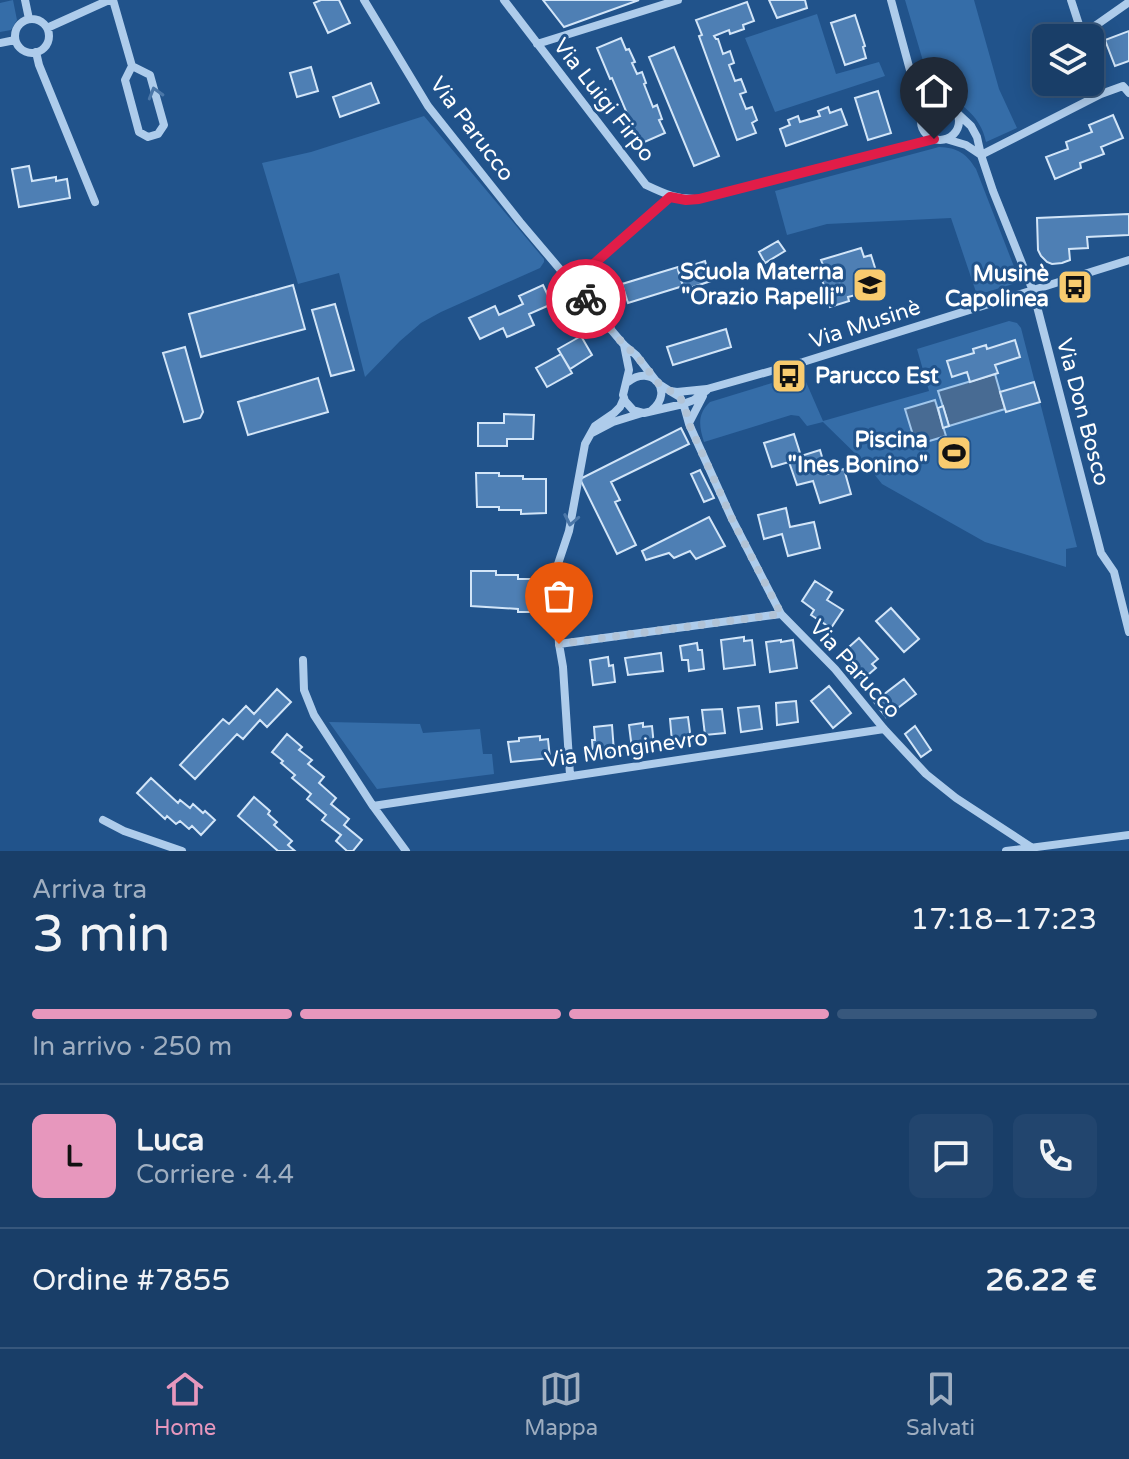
<!DOCTYPE html>
<html lang="it">
<meta charset="utf-8">
<style>
:root{--surface:#193e68;--page:#22456e;--text:#f1f3f6;--muted:#9faec0;--line:#37577c;--accent:#e797bd}
body{margin:0;font-family:"Varela Round",sans-serif;background:var(--page);color:var(--text);height:100vh;display:flex;flex-direction:column;font-size:30px;white-space:nowrap}
*{box-sizing:border-box;margin:0}
p{font-size:26px;color:var(--muted)}
.icon{flex:none;width:44px;height:44px;fill:none;stroke:currentColor;stroke-width:2;stroke-linecap:round;stroke-linejoin:round}
.map{position:relative;height:851px;overflow:hidden}
.panel{display:flex;flex-direction:column;background:var(--surface);flex:1}
.panel>*{flex:none}
.fabs{position:absolute;left:1032px;top:24px;display:grid;gap:16px}
.fabs a{display:grid;place-items:center;width:72px;height:72px;border-radius:12px;background:var(--surface);box-shadow:0 4px 20px #0003,0 0 0 2px var(--line);font-size:40px}
.pin{position:absolute;display:grid;place-items:center;width:68px;height:68px;color:#fff;margin:-82px -34px;border-radius:50% 50% 50% 0;rotate:-45deg;box-shadow:0 0 8px #0007}
.pin .icon{rotate:45deg}
.courier{position:absolute;display:grid;place-items:center;width:80px;height:80px;margin:-40px;border:6px solid #e11d48;border-radius:50%;background:#fff;color:#222;box-shadow:0 2px 10px #0007}
.overview em{font-style:normal;font-weight:600}
.overview div{display:flex;flex-direction:column-reverse}
.overview{display:flex;align-items:center;justify-content:space-between;height:136px;padding:0 32px}
h1{font-size:52px;font-weight:600;line-height:60px}
.bar{display:grid;grid-template-columns:repeat(4,1fr);gap:12px 8px;align-content:center;height:96px;padding:0 32px}
.bar i{height:10px;border-radius:6px;background:var(--line)}
.bar .selected{background:var(--accent)}
.bar p{grid-column:span 4}
.line{display:flex;align-items:center;gap:20px;padding:0 32px;border-top:2px solid var(--line)}
.line div{flex:1}
.round{display:grid;place-items:center;flex:none;width:84px;height:84px;border-radius:12px;background:var(--page)}
.menu{display:flex;justify-content:space-around;align-items:center;height:112px;border-top:2px solid var(--line);background:var(--surface);font-size:22px;color:var(--muted)}
.menu a{display:grid;justify-items:center;gap:4px}
.menu .selected{color:var(--accent)}
.map>svg:first-child{display:block}
</style>
<div class="map">
<svg width="1129" height="851" viewBox="0 0 1129 851">
<rect width="100%" height="100%" fill="#21538b"/>
<path fill="#356da8" d="M13 0 17 20 11 30 0 32V3Z
M905 0H974L999 89 1017 128 986 142C981 114 955 98 931 88Z
M817 14 836 74 879 62 885 76 775 112 745 38Z
M424 116 544 259V262L540 268 441 312 421 323 400 341 365 377 339 273 298 284 262 163 311 152Z
M939 147C958 148 966 153 976 169L1020 282 977 295 951 218 827 224 787 235 775 191Z
M1009 321 1017 323 1021 328 1077 547 1066 549V567L985 542 882 484 867 465 823 422 807 426 799 416 791 415 704 442C699 426 697 414 710 402L772 383 774 385 794 380V377L803 375 823 421 929 391 917 349Z
M329 722 420 724 423 733 480 729 483 754H492L494 774 377 789Z"/>
<path fill="#486b93" stroke="#a1c7ec" stroke-width="2" d="M995 374 1005 409 949 426 938 391Z
M935 400 946 436 916 445 905 409Z"/>
<path fill="#4e7fb4" stroke="#d2e5f8" stroke-width="2" d="M321 0H339L350 23 328 33 314 3Z
M543 0H639L564 27Z
M769 0H805L807 8 777 18Z
M747 2 754 21 743 25 744 29 730 34 729 30 714 36 716 39H718L723 54 730 51 734 63 729 65 735 81 741 79 746 92 740 94 746 109 752 107 757 120 752 123 756 133 737 140 699 36 702 35 696 20Z
M855 15 865 46 863 47 866 58 845 65 831 23Z
M1129 31V61L1115 66 1105 40Z
M621 38 626 50 629 49 635 62 632 63 637 74 642 72 646 83 644 84 653 107 657 105 662 119 659 120 665 133 640 144 612 78 610 79 597 48Z
M674 47 719 156 694 166 649 57Z
M311 67 318 91 297 97 290 73Z
M371 83 379 103 340 117 333 97Z
M878 91 891 133 868 140 855 98Z
M828 107 830 113 841 109 847 125 786 146 780 129 790 125 788 120 798 116 800 122 820 116 818 111Z
M1113 115 1123 138 1101 147 1104 154 1080 163 1081 168 1055 179 1046 157 1068 149 1066 142 1092 132 1089 125Z
M29 166 32 181 56 177V181L67 179 70 198 19 207 12 169Z
M1129 214V235L1087 237 1088 248 1069 249 1070 260 1062 263 1052 264 1047 262 1041 256 1038 250 1037 218Z
M778 241 785 251 765 263 759 252Z
M861 248 864 257 871 255 882 290 861 296 859 294 848 297 849 301 830 307 819 269 824 268 821 260Z
M705 261 711 281 684 290 678 270Z
M678 267 683 286 628 303 622 284Z
M293 285 305 329 201 357 189 314Z
M543 285 552 304 529 314 534 325 507 337 503 328 480 339 469 318 495 306 499 315 523 304 519 296Z
M335 304 354 370 331 376 312 310Z
M726 329 731 347 673 365 667 347Z
M581 336 592 355 570 369 558 349Z
M1015 340 1020 357 995 365 998 373 970 382 967 372 952 377 947 361 974 353 973 349 986 345 987 349Z
M185 347 203 412 200 418 184 422 163 353Z
M561 354 572 373 547 387 536 368Z
M318 378 328 412 248 435 238 402Z
M1034 382 1040 402 1006 412 1000 392Z
M943 406 949 426 943 428 938 408Z
M504 414 534 415 533 439H507V446H478V423H504Z
M681 428 689 444 611 482 620 500 615 502 636 545 617 554 580 479Z
M794 434 801 456 820 450 827 474 844 469 851 494 820 503 813 481 797 485 789 462 772 467 764 443Z
M700 470 714 498 704 502 691 474Z
M476 473H499V476H523V479H546V513L521 514V510H499V507H477Z
M786 508 790 527 814 522 820 548 788 556 782 534 764 539 758 515Z
M709 517 725 546 696 559 690 551 674 558 669 553 646 560 642 551Z
M471 571H496V575H518V579H542L541 612H518V609L471 606Z
M815 581 832 592 827 600 843 610 831 628 811 615 814 610 802 601Z
M891 608 919 639 904 652 876 621Z
M744 637V641L752 640 755 665 724 669 721 640Z
M859 638 878 659 872 664 876 668 862 680 840 655Z
M781 640V642L793 640 797 668 770 672 766 642Z
M697 643 698 650H702L704 669 689 671 688 660H682L680 646Z
M661 653 663 671 628 675 625 658Z
M608 657 609 666 613 665 615 682 593 685 590 660Z
M904 679 916 694 886 717 874 702Z
M829 686 851 713 833 728 811 701Z
M277 689 291 702 267 727 260 720 243 739 237 734 195 779 180 765 223 719 229 724 246 706 254 714Z
M796 701 798 722 777 725 776 703Z
M759 706 762 729 741 732 738 708Z
M722 709 725 733 705 735 702 710Z
M688 717 691 740 672 742 670 719Z
M643 723V727L652 726 654 746 632 749 629 725Z
M612 725 614 752 593 754 592 740H595L594 727Z
M915 726 931 750 921 757 905 734Z
M287 734 302 747 299 750 312 760 308 764 324 777 319 783 336 798 331 804 349 819 344 825 362 840 353 851H347L336 841 341 835 322 820 326 815 307 799 311 794 292 778 295 775 281 763 283 761 272 752Z
M540 736V740L548 739 550 758 511 762 508 742 519 741V738Z
M151 778 178 803 180 800 190 808 193 804 203 813 205 811 215 820 201 835 192 826 189 829 180 821 176 824 167 816 165 819 137 793Z
M254 797 270 811 268 814 277 822 274 825 292 841 288 845 295 851H278L238 816Z"/>
<g fill="none" stroke-linecap="round" stroke-linejoin="round">
<path stroke="#aecceb" stroke-width="8" d="M25 0 29 19
M113 0 132 66 125 80 139 132 148 137 158 134 164 125 150 75 132 66
M364 0 428 106 520 222 624 345 636 355 656 381
M504 0 646 185C665 194 678 200 699 199L934 139
M891 0 914 85 922 127
M1071 0 1083 37
M15 36a17 17 0 1 1 34 0a17 17 0 1 1-34 0Z
M47 28 109 0
M1082 35 1129 2
M0 43 15 40
M537 44 678 0
M36 52 39 65 95 202
M1090 59 1101 94
M915 85 927 95 940 101
M921 121a19 19 0 1 1 38 0a19 19 0 1 1-38 0Z
M957 113 971 126 977 137 981 155 993 191 1033 291 1101 553 1114 572 1129 632
M946 139 966 145 981 155
M981 155 1101 94 1123 86 1129 93
M572 283 670 197
M624 345 629 370 623 395 625 401 633 410 644 413 683 404 694 400 707 390
M628 382C651 363 675 391 652 410
M659 384 670 391 677 392 707 389 803 362 1129 260
M670 391 680 397 684 406 689 424 732 519 781 614 835 669 884 729 926 774 956 798 1031 847
M689 423 703 396
M592 433 613 422 642 413
M559 644 781 614
M303 660 304 690 314 715 373 806 406 851
M570 775 563 667 559 644 556 570 569 531 585 444 595 426 614 413 620 407 624 398
M373 806 884 729
M103 820 124 831 182 851
M1006 851 1129 835"/>
</g>
<defs><path id="oneway-chevron" d="M-2-3.5L2.5 0L-2 3.5" fill="none" stroke-width="1.6" stroke-linecap="round" stroke-linejoin="round" transform="scale(2)"/></defs>
<g stroke="#4b77a8">
<use href="#oneway-chevron" transform="translate(155 93) rotate(-106)"/>
<use href="#oneway-chevron" transform="translate(571 520) rotate(101)"/>
</g>
<g fill="none" stroke-linecap="round" stroke-linejoin="round">
<path stroke="#b1c3d6" stroke-width="8" stroke-dasharray="0 14.4" d="M559 644 781 614 732 519 689 424 687 414 680 397 659 384 636 355 624 345 586 299"/>
<path stroke="#e11d48" stroke-width="10" d="M586 299 572 283 670 197 686 200 699 199 934 139"/>
</g>
<defs>
<symbol id="school-square" viewBox="-11 -11 22 22"><rect x="-9" y="-9" width="18" height="18" rx="4" fill="#f8cb6f" stroke="#21538b"/><path d="M0-5L7-2L0 1L-7-2ZM-4 1L0 2.5L4 1V4Q0 6-4 4Z" fill="#111"/></symbol>
<symbol id="bus-square" viewBox="-11 -11 22 22"><rect x="-9" y="-9" width="18" height="18" rx="4" fill="#f8cb6f" stroke="#21538b"/><path d="M-5-6H5V4H4V6H2V4H-2V6H-4V4H-5ZM-3.5-4V0h7V-4ZM-3.5 1.2v1.5H-2V1.2ZM2 1.2v1.5H3.5V1.2Z" fill="#111"/></symbol>
<symbol id="stadium-square" viewBox="-11 -11 22 22"><rect x="-9" y="-9" width="18" height="18" rx="4" fill="#f8cb6f" stroke="#21538b"/><path d="M0-5a6.5 5 0 1 0 0 10a6.5 5 0 1 0 0-10ZM-3.5-1.8h7v3.6h-7Z" fill="#111"/></symbol>
</defs>
<g fill-rule="evenodd">
<use href="#school-square" x="850" y="265" width="40" height="40"/>
<use href="#bus-square" x="1055" y="267" width="40" height="40"/>
<use href="#bus-square" x="769" y="356" width="40" height="40"/>
<use href="#stadium-square" x="934" y="433" width="40" height="40"/>
</g>
<g text-anchor="middle" dominant-baseline="central" stroke-width="6" stroke-linejoin="round" paint-order="stroke">
<g font-size="22" fill="#fff" stroke="#21538b">
<text transform="translate(604 100) rotate(52)">Via Luigi Firpo</text>
<text transform="translate(472 129) rotate(53)">Via Parucco</text>
<text transform="translate(865 324) rotate(-18)">Via Musinè</text>
<text transform="translate(1083 412) rotate(75)">Via Don Bosco</text>
<text transform="translate(855 669) rotate(48)">Via Parucco</text>
<text transform="translate(626 749) rotate(-8)">Via Monginevro</text>
</g>
<g font-size="22" font-weight="bold" fill="#fff" stroke="#21538b" text-anchor="end">
<text x="844" y="272">Scuola Materna<tspan x="844" dy="25">"Orazio Rapelli"</tspan></text>
<text x="1049" y="274">Musinè<tspan x="1049" dy="25">Capolinea</tspan></text>
<text x="815" y="376" text-anchor="start">Parucco Est</text>
<text x="928" y="440">Piscina<tspan x="928" dy="25">"Ines Bonino"</tspan></text>
</g>
</g>
</svg>
<div class="fabs">
<a><svg class="icon" aria-label="layers" viewBox="0 0 24 24"><path d="M12 4l9 5-9 5-9-5zM3 14l9 5 9-5"/></svg></a>
</div>
<div class="pin" style="left:559px;top:644px;background:#ea580c"><svg class="icon" aria-label="bag" viewBox="0 0 24 24"><path d="M5 8h14l-1 12H6zM9 8a3 3 0 0 1 6 0"/></svg></div>
<div class="pin" style="left:934px;top:139px;background:#1f2937"><svg class="icon" aria-label="home" viewBox="0 0 24 24"><path d="M3 11l9-7 9 7M6 9v11h12V9"/></svg></div>
<div class="courier" style="left:586px;top:299px"><svg class="icon" aria-label="bike" viewBox="0 0 24 24"><circle cx="6" cy="16" r="4"/><circle cx="18" cy="16" r="4"/><path d="M6 16l4-8h5l3 8M10 8l3 8H6M13 5h3"/></svg></div>
</div>
<section class="panel">
<div class="overview"><div><h1>3 min</h1><p>Arriva tra</p></div><em>17:18–17:23</em></div>
<div class="bar"><i class="selected"></i><i class="selected"></i><i class="selected"></i><i></i><p>In arrivo · 250 m</p></div>
<div class="line" style="height:144px"><b class="round" style="background:var(--accent);color:#111">L</b><div><b>Luca</b><p>Corriere · 4.4</p></div><a class="round"><svg class="icon" aria-label="chat" viewBox="0 0 24 24"><path d="M4 5h16v11H9l-5 4z"/></svg></a><a class="round"><svg class="icon" aria-label="phone" viewBox="0 0 24 24"><path d="M5 4h4l2 5-3 2q2 4 5 5l2-3 5 2v4C11 20 4 13 5 4z"/></svg></a></div>
<div class="line" style="height:104px"><div>Ordine #7855</div><b>26.22 €</b></div>
</section>
<nav class="menu">
<a class="selected"><svg class="icon" aria-label="home" viewBox="0 0 24 24"><path d="M3 11l9-7 9 7M6 9v11h12V9"/></svg>Home</a>
<a><svg class="icon" aria-label="map" viewBox="0 0 24 24"><path d="M3 6l6-2 6 2 6-2v14l-6 2-6-2-6 2zM9 4v14M15 6v14"/></svg>Mappa</a>
<a><svg class="icon" aria-label="saved" viewBox="0 0 24 24"><path d="M7 4h10v16l-5-4-5 4z"/></svg>Salvati</a>
</nav>
